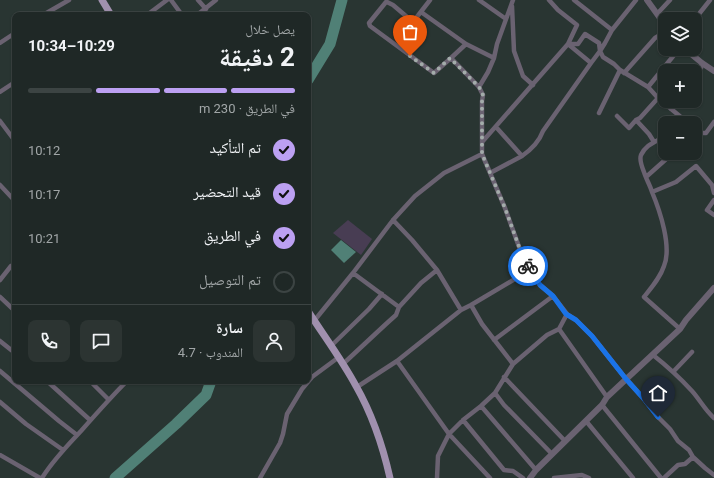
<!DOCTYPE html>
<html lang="ar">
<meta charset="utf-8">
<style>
:root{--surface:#1f2826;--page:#2c3432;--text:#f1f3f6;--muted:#a1a6a7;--line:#3c4443;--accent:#bca0f2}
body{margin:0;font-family:Roboto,"Noto Naskh Arabic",sans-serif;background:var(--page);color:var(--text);direction:rtl;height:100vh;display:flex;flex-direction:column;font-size:15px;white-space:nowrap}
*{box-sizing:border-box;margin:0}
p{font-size:13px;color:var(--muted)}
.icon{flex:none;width:22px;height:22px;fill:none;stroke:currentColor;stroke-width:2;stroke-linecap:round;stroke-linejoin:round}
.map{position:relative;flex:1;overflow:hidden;direction:ltr}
.side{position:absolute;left:12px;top:12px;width:299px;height:372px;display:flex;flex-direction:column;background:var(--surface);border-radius:8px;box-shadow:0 1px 3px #0004,0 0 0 1px var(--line);direction:rtl}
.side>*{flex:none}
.buttons{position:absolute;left:658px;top:12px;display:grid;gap:8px}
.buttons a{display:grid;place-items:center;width:44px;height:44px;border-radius:8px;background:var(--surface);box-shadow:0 1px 3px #0004,0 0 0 1px var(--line);font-size:20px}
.pin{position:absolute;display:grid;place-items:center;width:34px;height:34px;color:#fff;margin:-41px -17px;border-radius:50% 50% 50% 0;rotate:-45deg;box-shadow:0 0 4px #0007}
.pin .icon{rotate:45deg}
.courier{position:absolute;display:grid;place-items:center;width:40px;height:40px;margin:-20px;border:3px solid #1a73e8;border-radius:50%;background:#fff;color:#222;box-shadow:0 1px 5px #0007}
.summary em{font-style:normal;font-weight:700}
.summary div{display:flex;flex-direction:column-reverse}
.summary{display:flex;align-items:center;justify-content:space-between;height:68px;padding:0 16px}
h1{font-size:26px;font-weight:700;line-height:30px}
.bar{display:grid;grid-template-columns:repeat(4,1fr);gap:6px 4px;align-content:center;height:48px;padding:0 16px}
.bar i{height:5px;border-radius:3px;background:var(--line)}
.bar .selected{background:var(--accent)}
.bar p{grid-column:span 4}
.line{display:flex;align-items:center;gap:10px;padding:0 16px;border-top:1px solid var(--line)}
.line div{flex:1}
.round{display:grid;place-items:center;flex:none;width:42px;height:42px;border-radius:8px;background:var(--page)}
ol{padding:0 16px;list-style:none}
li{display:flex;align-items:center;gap:12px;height:44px}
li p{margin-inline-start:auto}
li .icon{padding:4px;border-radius:50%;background:var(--accent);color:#111;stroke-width:4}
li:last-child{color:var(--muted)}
li i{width:22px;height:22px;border:2px solid var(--line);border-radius:50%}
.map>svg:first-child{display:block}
</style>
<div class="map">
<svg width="714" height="478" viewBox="0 0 714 478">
<rect width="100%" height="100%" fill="#293532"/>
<path fill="#483d53" d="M348 220 372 239 361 255 333 233Z"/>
<path fill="#508076" d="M341 240 356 252 344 263 331 250Z"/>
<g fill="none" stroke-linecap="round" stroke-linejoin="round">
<path stroke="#508076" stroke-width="11" d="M308 80 330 44 342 0
M115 478 176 424 206 395 211 381"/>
<path stroke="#6a6271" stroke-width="4.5" d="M171 0 182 15
M198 0 206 9
M430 0 413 22 393 5 387 2H386L369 23 370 26 434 73 451 58 466 44
M479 0 506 19
M513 0 497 44 494 58 488 72 479 87 483 95 482 101V154L505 208 522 255 530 270 540 285 553 296 567 314 576 320 592 336 626 379 644 399 658 417 670 429 678 441 689 450 693 457 705 468 714 475
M549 0 558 10 577 25 568 44 591 63 600 51 603 57 614 64 620 70 648 87 679 49
M574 0 612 30
M512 6 514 51 523 76 533 85
M421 12 466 44 494 58
M657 14 670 0
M43 15 69 0
M147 15 167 0
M197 15 216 0
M695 19 710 0
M0 43 15 33
M451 58 479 87
M624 73 655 38 665 32
M695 76 701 68 702 63
M648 87 658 98 688 123
M0 92 15 82
M671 109 676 101
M599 113 620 70
M617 116 629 128 636 120 640 118 658 98
M636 120 649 134 654 142
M0 121 15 141
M695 130 699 133H706L714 122
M665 136C656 142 646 144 641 155 639 160 642 167 644 172 646 179 650 185 652 192 660 211 672 247 664 266 660 278 652 287 644 297L680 329
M483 141 568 44H578L585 34 599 43 600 51 605 43 612 30 636 0
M522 156C532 149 539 142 543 131L591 63
M490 173 522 156 496 127
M646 177 673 153
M0 185 15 201
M652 192 676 182 696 166 712 185 714 193
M714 200 707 210 714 215
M393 220 412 240 437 270 461 310
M353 273 399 307
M0 280 11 266 15 264
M0 297 15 311
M471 305 482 324 513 364
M314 321 353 273 393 220 415 196 444 173 482 154
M559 329 607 397
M494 340 553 296
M0 341 15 353
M331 346 369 309 382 294
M653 355C667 366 680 378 692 391 700 400 705 410 714 418
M397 361 449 434 490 478
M343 364 386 324 396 315 399 307 421 283 437 270
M0 371 59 421 77 435
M673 372 692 352
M504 377 565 441
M47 381 90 420
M90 381 108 399
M357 387 397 361 461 310 471 305 530 270
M495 393 504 405 552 454
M0 402 26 424 63 450
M602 405 661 478
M481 406 536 470
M463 420 504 470 513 471 523 478
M586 421 633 478
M0 455 40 478
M42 478C53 460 67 446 81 431 96 414 111 397 127 381
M260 478 280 443 283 434 287 414 302 389 312 377 339 357
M437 478 438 456 449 434 463 420 481 406 495 393 513 364 547 335 559 329 567 314
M554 478 582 475 589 478
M664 478 678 465 685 464 693 457"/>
<path stroke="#6a6271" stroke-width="6" d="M647 0 665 25
M685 49 702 63 714 71
M530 478 536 470 602 405 607 397 680 329 686 320 714 288"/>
<path stroke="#a090ae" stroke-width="7" d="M102 0 111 15
M308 311C324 336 342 360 356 386 372 414 383 447 390 478"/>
</g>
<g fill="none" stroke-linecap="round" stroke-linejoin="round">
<path stroke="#a3acaa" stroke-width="4" stroke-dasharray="0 7.2" d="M410 56 434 73 450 58 479 87 483 95 482 101V154L505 208 522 255 528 266"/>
<path stroke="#1a73e8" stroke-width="5" d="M528 266 540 285 553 296 566 314 576 320 592 336 626 379 644 399 658 417"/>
</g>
</svg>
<div class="buttons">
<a><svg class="icon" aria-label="layers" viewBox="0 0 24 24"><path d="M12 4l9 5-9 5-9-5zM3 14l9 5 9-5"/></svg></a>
<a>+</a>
<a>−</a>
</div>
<div class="pin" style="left:410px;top:56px;background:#ea580c"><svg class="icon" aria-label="bag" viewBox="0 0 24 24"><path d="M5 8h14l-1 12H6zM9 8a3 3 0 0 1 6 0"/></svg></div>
<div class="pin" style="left:658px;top:417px;background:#1f2937"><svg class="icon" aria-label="home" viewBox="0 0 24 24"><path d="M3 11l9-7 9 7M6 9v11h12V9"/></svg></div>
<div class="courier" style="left:528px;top:266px"><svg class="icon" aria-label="bike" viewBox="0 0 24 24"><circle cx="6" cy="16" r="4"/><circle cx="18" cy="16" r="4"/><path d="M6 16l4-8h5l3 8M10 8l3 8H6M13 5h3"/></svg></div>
<section class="side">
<div class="summary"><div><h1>2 دقيقة</h1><p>يصل خلال</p></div><em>10:29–10:34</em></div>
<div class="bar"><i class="selected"></i><i class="selected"></i><i class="selected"></i><i></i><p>في الطريق · 230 m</p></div>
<ol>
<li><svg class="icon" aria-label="check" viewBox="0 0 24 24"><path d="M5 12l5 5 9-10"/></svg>تم التأكيد<p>10:12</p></li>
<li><svg class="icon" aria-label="check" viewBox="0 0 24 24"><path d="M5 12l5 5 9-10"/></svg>قيد التحضير<p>10:17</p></li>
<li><svg class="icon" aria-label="check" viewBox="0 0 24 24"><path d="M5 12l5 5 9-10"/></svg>في الطريق<p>10:21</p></li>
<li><i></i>تم التوصيل</li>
</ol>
<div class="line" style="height:72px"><a class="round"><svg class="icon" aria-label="person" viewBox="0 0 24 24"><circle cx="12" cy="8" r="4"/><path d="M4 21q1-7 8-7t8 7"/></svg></a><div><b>سارة</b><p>المندوب · 4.7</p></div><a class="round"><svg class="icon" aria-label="chat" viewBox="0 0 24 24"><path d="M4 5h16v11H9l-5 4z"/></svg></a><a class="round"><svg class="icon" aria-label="phone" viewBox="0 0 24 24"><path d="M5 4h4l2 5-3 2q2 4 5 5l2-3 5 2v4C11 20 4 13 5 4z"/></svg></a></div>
</section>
</div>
